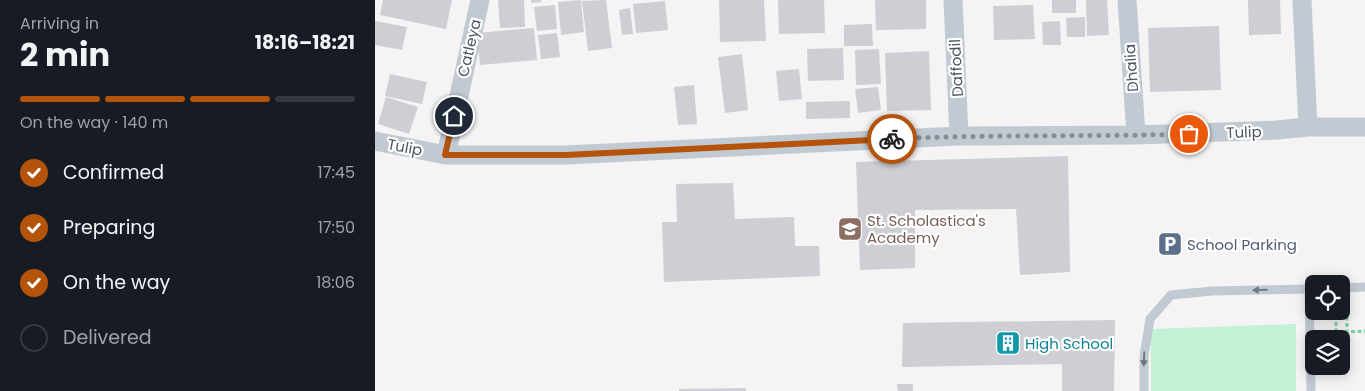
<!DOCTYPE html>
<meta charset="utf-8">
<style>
:root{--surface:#171b24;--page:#242831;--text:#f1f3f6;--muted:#9ea1a6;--line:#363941;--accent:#b45309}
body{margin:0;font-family:Poppins,sans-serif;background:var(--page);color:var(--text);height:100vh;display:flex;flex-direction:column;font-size:19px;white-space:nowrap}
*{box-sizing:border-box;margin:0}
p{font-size:16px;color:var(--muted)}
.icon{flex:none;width:28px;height:28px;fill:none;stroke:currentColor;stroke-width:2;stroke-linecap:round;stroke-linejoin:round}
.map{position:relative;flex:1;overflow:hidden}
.panel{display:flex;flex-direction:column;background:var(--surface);width:375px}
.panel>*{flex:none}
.buttons{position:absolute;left:930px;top:275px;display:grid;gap:10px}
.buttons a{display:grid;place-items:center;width:45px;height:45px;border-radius:8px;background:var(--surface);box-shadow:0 2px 12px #0003;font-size:25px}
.pin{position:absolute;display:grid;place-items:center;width:42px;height:42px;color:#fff;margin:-21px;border:2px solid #fff;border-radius:50%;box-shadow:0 1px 5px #0007}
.courier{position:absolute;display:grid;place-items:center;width:50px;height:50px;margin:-25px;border:4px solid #b45309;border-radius:50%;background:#fff;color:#222;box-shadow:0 1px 6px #0007}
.headline em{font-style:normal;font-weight:700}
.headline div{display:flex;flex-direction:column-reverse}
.headline{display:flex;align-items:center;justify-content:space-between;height:85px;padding:0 20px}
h1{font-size:32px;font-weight:700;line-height:38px}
.bar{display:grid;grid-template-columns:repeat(4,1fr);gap:8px 5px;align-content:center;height:60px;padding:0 20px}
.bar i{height:6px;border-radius:4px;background:var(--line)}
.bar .selected{background:var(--accent)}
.bar p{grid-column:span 4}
ol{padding:0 20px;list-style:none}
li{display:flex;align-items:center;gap:15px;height:55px}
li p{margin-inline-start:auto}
li .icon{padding:5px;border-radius:50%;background:var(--accent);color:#fff;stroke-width:4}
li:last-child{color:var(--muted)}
li i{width:28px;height:28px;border:2px solid var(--line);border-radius:50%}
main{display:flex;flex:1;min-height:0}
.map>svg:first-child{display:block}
</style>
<main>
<section class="panel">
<div class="headline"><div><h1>2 min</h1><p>Arriving in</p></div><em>18:16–18:21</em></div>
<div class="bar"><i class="selected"></i><i class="selected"></i><i class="selected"></i><i></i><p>On the way · 140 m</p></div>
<ol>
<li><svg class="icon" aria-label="check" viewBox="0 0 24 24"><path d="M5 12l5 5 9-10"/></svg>Confirmed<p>17:45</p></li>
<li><svg class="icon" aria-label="check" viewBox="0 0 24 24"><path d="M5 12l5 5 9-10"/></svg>Preparing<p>17:50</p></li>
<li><svg class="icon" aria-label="check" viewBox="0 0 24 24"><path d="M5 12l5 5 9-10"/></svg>On the way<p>18:06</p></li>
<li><i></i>Delivered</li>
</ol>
</section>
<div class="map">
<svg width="990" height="391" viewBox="0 0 990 391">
<rect width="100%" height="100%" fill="#f5f3f3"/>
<path fill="#c3f1d5" d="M921 324V391H776V329Z"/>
<path fill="#cdcfd5" d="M8 0H77L71 29 5 15Z
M123 0H149L150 27 125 28Z
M156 0H166V2L156 3Z
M206 0 209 32 186 35 183 2Z
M231 0 237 48 213 51 207 1Z
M344 0H389L391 41 345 42Z
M403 0H449L450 33 404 34Z
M500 0H551V29L501 30Z
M677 0H701V13H677Z
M711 0H732L734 35 712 36Z
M873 0H905L906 34 874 35Z
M290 1 293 30 261 33 258 4Z
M180 5 182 29 162 31 159 7Z
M658 5 660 39 619 40 618 6Z
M255 8 258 34 247 35 244 10Z
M710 17V37H692L691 18Z
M0 21 32 27 27 50 0 45Z
M685 21 686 45H668L667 22Z
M497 24 498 46H469V25Z
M844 26 846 90 775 92 773 28Z
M159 28 162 60 105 65 102 33Z
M182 33 185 57 166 59 163 35Z
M468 48 469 80 433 81 432 49Z
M504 49 506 84 481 85 480 50Z
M554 51 556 110 512 111 510 53Z
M367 54 373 110 350 113 343 57Z
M424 69 427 99 404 101 401 71Z
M15 74 52 82 47 104 10 96Z
M319 85 322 124 303 125 299 87Z
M503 87 506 110 483 113 480 89Z
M11 97 43 107 34 134 3 124Z
M475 101V118L431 119V102Z
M693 156 695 272 645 275 641 209 540 210V268L485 270 481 162Z
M358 183 360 219 419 217 420 246H444L445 276 289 282 287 222H302L301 184Z
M740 320 739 391H687V364L527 367 528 323Z
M522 384H538V391H523Z
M371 388V391H304V389Z"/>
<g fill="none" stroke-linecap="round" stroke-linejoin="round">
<path stroke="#7ad0a6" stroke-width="3" stroke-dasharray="4 2.5" stroke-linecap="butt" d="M961 339V317H972V332L990 331"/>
<path stroke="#c1cad2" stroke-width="9" d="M966 288 990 287
M934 289 936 391
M769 391V356L775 319 796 295 837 291 939 289"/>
<path stroke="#c1cad2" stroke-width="19" d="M578 0 584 136
M752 0 761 135
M927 0 933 127
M0 141 71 155H191L584 136 761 135 902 130 933 127H990
M71 155 105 0"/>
</g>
<defs><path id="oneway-solid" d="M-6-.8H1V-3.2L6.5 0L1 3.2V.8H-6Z" transform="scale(1.25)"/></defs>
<g fill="#6e7983">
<use href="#oneway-solid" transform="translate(885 290) rotate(179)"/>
<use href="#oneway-solid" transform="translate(769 359) rotate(92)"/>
</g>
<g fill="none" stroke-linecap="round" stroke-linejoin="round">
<path stroke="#868d94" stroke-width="5" stroke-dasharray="0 9" d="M517 139C616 134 715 137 814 134"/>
<path stroke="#b45309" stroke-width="6" d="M79 116 70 155H191L517 139"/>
</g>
<defs>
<symbol id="school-square" viewBox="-11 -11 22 22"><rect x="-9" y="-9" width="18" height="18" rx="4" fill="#8d6e63" stroke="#fff"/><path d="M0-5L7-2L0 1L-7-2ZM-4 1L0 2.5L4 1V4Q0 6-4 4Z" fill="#fff"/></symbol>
<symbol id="parking-square" viewBox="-11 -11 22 22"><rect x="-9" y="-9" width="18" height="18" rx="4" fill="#5c6f8a" stroke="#fff"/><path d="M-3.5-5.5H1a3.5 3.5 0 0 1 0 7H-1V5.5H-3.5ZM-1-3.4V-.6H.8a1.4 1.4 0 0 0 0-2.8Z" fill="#fff"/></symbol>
<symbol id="building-square" viewBox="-11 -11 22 22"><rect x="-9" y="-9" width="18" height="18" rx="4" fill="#0f9aa8" stroke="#fff"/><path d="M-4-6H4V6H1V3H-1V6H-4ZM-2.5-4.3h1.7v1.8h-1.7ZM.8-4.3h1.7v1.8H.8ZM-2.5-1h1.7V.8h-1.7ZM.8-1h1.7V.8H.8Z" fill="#fff"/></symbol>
</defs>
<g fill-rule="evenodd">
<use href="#school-square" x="461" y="215" width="28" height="28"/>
<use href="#parking-square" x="781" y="230" width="28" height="28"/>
<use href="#building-square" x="619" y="329" width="28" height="28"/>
</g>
<g text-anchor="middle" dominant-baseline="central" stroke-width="4.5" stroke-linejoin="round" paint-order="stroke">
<g font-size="15" fill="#4a5661" stroke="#fff">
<text transform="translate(94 48) rotate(-77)">Catleya</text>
<text transform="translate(581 68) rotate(-93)">Daffodil</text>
<text transform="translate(756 68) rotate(-94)">Dhalia</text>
<text transform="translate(869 132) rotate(-2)">Tulip</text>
<text transform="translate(30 147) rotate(11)">Tulip</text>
</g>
<g font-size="15" fill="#785e54" stroke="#fff" text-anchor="start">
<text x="492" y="220">St. Scholastica's<tspan x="492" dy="17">Academy</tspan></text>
</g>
<g font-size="15" fill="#4e5e75" stroke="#fff" text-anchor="start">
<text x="812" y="244">School Parking</text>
</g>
<g font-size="15" fill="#0d838f" stroke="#fff" text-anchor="start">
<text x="650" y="343">High School</text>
</g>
</g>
</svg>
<div class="buttons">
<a><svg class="icon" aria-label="locate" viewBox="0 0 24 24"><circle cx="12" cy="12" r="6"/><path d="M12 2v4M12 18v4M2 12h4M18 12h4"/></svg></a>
<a><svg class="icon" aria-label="layers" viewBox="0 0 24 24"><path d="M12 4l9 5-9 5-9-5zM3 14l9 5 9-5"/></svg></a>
</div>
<div class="pin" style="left:814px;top:134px;background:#ea580c"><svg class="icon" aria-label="bag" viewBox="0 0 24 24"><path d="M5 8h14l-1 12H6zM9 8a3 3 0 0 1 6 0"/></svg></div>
<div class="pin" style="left:79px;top:116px;background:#1f2937"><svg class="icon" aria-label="home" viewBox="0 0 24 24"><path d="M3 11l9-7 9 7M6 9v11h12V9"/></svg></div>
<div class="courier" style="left:517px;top:139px"><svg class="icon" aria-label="bike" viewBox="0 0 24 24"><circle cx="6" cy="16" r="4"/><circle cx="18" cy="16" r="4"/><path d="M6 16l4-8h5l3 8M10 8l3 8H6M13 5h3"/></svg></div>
</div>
</main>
